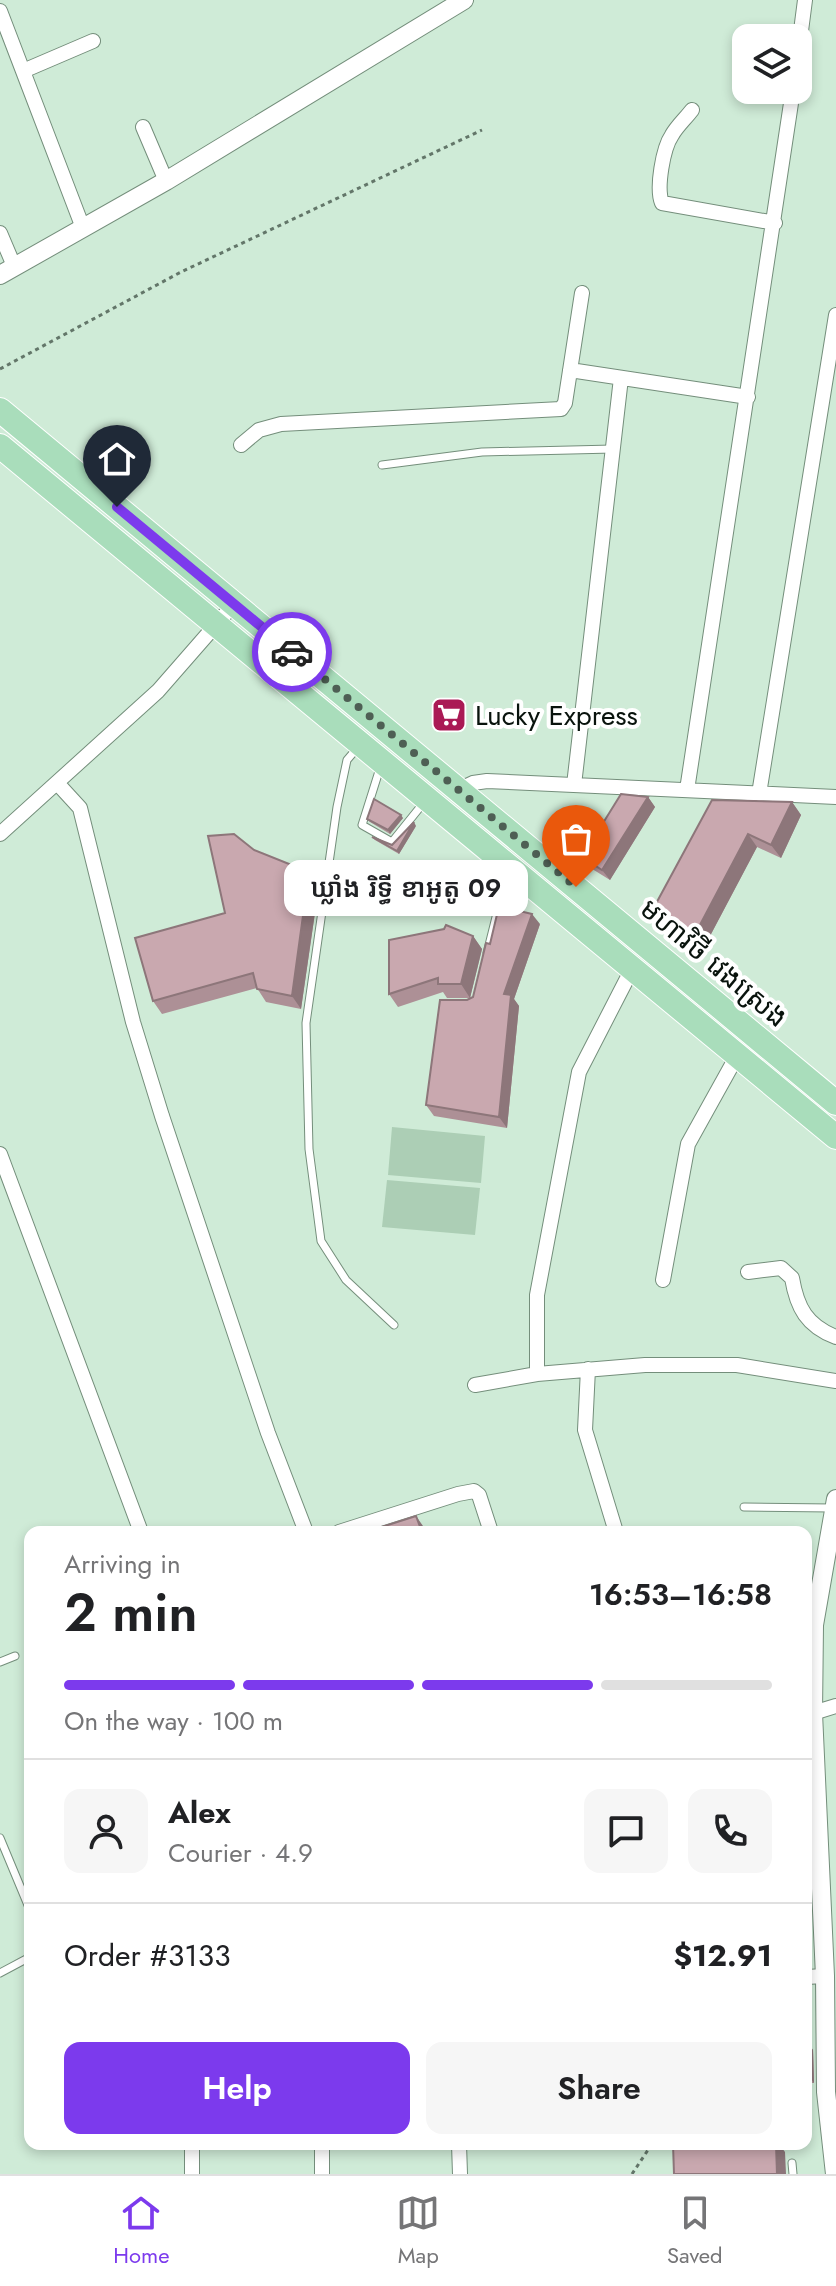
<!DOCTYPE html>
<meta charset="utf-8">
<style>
:root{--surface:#fff;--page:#f6f6f6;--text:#202124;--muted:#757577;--line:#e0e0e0;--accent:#7c3aed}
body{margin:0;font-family:Jost,"Noto Sans Khmer",sans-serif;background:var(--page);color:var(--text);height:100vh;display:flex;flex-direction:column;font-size:30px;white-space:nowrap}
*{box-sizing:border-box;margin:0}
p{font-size:26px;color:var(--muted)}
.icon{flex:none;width:44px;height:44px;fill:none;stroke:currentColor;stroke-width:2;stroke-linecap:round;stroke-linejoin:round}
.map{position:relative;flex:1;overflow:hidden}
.details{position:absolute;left:24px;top:1526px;width:788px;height:624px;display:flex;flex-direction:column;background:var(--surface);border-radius:16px;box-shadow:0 4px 12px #0003}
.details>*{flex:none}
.fabs{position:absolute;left:732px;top:24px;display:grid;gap:16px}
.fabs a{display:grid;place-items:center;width:80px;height:80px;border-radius:16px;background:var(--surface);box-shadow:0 4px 12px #0003;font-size:40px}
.pin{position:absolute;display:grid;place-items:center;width:68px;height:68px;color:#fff;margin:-82px -34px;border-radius:50% 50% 50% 0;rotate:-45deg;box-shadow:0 0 8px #0007}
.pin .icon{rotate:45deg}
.courier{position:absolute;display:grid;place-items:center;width:80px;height:80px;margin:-40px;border:6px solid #7c3aed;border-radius:50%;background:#fff;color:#222;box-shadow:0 2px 10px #0007}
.bubble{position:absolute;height:56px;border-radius:16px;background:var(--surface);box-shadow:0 4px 12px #0003;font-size:26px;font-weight:600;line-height:56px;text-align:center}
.summary em{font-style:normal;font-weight:600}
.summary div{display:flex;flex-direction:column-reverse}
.summary{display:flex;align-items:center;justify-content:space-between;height:136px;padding:0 40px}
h1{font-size:52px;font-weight:600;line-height:60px}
.bar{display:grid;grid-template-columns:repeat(4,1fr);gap:12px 8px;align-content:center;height:96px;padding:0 40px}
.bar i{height:10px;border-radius:6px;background:var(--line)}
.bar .active{background:var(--accent)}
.bar p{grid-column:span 4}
.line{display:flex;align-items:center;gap:20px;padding:0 40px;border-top:2px solid var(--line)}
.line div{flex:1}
.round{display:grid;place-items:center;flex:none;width:84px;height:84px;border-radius:16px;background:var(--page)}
.button{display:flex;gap:16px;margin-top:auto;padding:16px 40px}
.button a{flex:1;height:92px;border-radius:16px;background:var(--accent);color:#fff;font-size:32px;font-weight:600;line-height:92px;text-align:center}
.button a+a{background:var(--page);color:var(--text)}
.tab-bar{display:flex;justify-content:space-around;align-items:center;height:112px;border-top:2px solid var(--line);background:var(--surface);font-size:22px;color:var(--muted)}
.tab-bar a{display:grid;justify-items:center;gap:4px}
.tab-bar .active{color:var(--accent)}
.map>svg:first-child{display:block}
</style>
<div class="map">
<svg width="836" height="2174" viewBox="0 0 836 2174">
<rect width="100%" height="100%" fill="#cfebd7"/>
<path fill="#acceb5" d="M392 1127 485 1136 481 1183 388 1175Z
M387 1180 480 1188 475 1235 382 1227Z"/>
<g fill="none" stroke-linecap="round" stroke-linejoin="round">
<defs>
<path id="service" d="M382 465 482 452 613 449
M359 746 347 760 337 807 306 1023 309 1149 321 1241 346 1280 394 1325
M380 768 362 825 392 842 425 801
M487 953 500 901 494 885 501 865
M744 1507 832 1508
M0 1662 15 1656
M0 1838 30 1910
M0 1973 30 1957
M792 2163 793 2174"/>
<path id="minor" d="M0 11 83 228
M798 54 805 0
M23 71 93 41
M692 110C686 118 677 126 672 135 663 148 656 188 662 203L775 223
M143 127 166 181
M0 233 14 266
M570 370 748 397
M241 445 259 430 281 424 561 409 565 403 582 293
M58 784 80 808 133 1022 162 1116 268 1433 306 1532
M574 785 621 378
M687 790 793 90
M456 791 473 783 487 781 836 797
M759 794 836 315
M0 834 158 691 234 604
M0 1154 141 1532
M748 1272 781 1268 792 1278C797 1308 807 1326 836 1337
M663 1280 688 1144 738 1054
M588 1369 585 1430 616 1532
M537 1374V1295L579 1072 632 969
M475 1385 537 1374 645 1365H737L836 1381
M339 1532 458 1494 474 1491 479 1495 491 1532
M813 1713 836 1706
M806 1977 825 1976
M192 2144V2174
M322 2144V2174
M459 2144 460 2174"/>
<path id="tertiary" d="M0 275 166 181 464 0
M835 2174 826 2092 825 1976 813 1713 814 1625 836 1499"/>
<path id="primary" d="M0 410 836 1103
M0 446 836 1137"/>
</defs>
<use href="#service" stroke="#748e7b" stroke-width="9"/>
<use href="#minor" stroke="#748e7b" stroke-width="16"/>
<use href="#tertiary" stroke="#748e7b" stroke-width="20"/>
<use href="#primary" stroke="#fff" stroke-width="26"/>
<path stroke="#637669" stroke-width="3" stroke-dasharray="4 4" stroke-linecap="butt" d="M0 369 181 272 482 130
M632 2174 652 2144"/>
<use href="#service" stroke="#fff" stroke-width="7"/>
<use href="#minor" stroke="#fff" stroke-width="14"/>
<use href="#tertiary" stroke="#fff" stroke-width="18"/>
<use href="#primary" stroke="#a9ddbb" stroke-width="24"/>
</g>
<path fill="#ad9096" d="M648 797 655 807 610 880 589 867 582 857Z
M712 800 792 802 801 815 781 858 757 847 701 953 661 924 652 911Z
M403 818 390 834 370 822 367 819Z
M416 826 399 854 375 840 372 837 392 845Z
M254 850 309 872 319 885 301 1009 266 1002 257 988 162 1014 153 1001 225 913Z
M540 924 514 999 519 1006 507 1128 434 1116 426 1105 467 1000 473 997Z
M473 936 482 949 470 998H447L443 992 398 1007 389 994Z
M806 2043H808L813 2050 814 2083H806Z"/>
<path fill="#8d767a" d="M648 797 655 807 610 880 602 870Z
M792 802 801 815 781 858 771 845Z
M401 815 403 818 390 834 388 830Z
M414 822 416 826 399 854 397 851Z
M748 834 757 847 701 953 692 940Z
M309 872 319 885 301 1009 292 996Z
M532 914 540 924 514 999 519 1006 507 1128 499 1117 504 994Z
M473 936 482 949 470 998 461 984Z
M416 1516 423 1526 425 1532H422Z
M808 2043 813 2050 814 2083 809 2076Z
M776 2144H779L785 2152 786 2174H777Z"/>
<path fill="#c9a8af" stroke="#8d767a" stroke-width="2" d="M621 794 648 797 602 870 582 857Z
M374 799 401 815 388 830 367 819Z
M712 800 792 802 771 845 748 834 692 940 652 911Z
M414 822 397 851 372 837 392 845Z
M234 834 254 850 309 872 292 996 257 989 253 973 153 1001 135 938 225 913 208 836Z
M499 906 532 914 504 994 511 995 499 1117 426 1105 440 1000H467L473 997 486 943 490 944Z
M446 925 473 936 461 984H438V978L389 994V940L444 929Z
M416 1516 422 1532H366Z
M806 2043H808L809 2076H806Z
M673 2144H776L777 2174H674Z"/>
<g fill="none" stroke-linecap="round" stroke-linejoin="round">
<path stroke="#4e5f54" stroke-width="8" stroke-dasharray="0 14.4" d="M292 652 576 887"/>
<path stroke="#7c3aed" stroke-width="10" d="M117 507 292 652"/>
</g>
<defs>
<symbol id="supermarket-square" viewBox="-11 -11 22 22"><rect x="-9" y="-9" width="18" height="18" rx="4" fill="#aa1a55" stroke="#fff"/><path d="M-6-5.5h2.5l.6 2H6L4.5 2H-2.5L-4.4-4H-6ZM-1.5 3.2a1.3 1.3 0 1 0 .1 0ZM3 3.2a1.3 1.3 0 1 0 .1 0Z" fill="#fff"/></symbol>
</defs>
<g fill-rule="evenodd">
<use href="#supermarket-square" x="429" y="695" width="40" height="40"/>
</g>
<g text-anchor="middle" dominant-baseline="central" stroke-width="8" stroke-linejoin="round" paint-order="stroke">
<g font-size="28" fill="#09130d" stroke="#fff" text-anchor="start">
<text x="475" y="715">Lucky Express</text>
</g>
<g font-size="28" fill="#09130d" stroke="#fff">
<text transform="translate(714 963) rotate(40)">មហាវិថី វេងស្រេង</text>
</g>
</g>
</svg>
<div class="fabs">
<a><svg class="icon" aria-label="layers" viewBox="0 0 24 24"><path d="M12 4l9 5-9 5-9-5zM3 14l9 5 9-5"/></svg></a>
</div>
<div class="pin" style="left:576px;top:887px;background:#ea580c"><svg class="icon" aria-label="bag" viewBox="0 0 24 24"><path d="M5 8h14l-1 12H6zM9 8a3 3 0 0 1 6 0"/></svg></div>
<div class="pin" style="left:117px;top:507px;background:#1f2937"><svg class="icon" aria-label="home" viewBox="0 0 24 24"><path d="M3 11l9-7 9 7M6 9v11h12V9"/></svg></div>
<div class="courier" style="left:292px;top:652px"><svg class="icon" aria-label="car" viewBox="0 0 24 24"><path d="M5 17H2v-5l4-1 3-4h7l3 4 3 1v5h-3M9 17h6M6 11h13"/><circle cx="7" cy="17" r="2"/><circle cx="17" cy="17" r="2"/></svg></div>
<div class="bubble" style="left:284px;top:860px;width:244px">ឃ្លាំង រិទ្ធី ខាអូតូ 09</div>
<section class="details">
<div class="summary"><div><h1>2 min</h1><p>Arriving in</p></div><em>16:53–16:58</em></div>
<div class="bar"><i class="active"></i><i class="active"></i><i class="active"></i><i></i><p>On the way · 100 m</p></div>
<div class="line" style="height:144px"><a class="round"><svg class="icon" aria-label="person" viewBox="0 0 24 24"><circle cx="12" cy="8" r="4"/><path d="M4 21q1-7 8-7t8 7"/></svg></a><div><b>Alex</b><p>Courier · 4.9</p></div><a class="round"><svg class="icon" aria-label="chat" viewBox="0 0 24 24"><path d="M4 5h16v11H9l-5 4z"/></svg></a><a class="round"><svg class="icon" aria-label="phone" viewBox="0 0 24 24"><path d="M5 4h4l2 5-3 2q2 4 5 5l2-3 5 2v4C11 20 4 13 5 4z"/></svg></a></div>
<div class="line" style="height:104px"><div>Order #3133</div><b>$12.91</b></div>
<div class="button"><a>Help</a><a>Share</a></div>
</section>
</div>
<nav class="tab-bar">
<a class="active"><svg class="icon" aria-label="home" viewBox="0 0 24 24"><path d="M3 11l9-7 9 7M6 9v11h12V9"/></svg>Home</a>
<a><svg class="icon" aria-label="map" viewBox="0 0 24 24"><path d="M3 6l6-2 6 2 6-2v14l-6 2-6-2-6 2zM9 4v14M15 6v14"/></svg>Map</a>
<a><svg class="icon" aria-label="saved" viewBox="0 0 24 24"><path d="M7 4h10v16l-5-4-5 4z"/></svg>Saved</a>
</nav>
